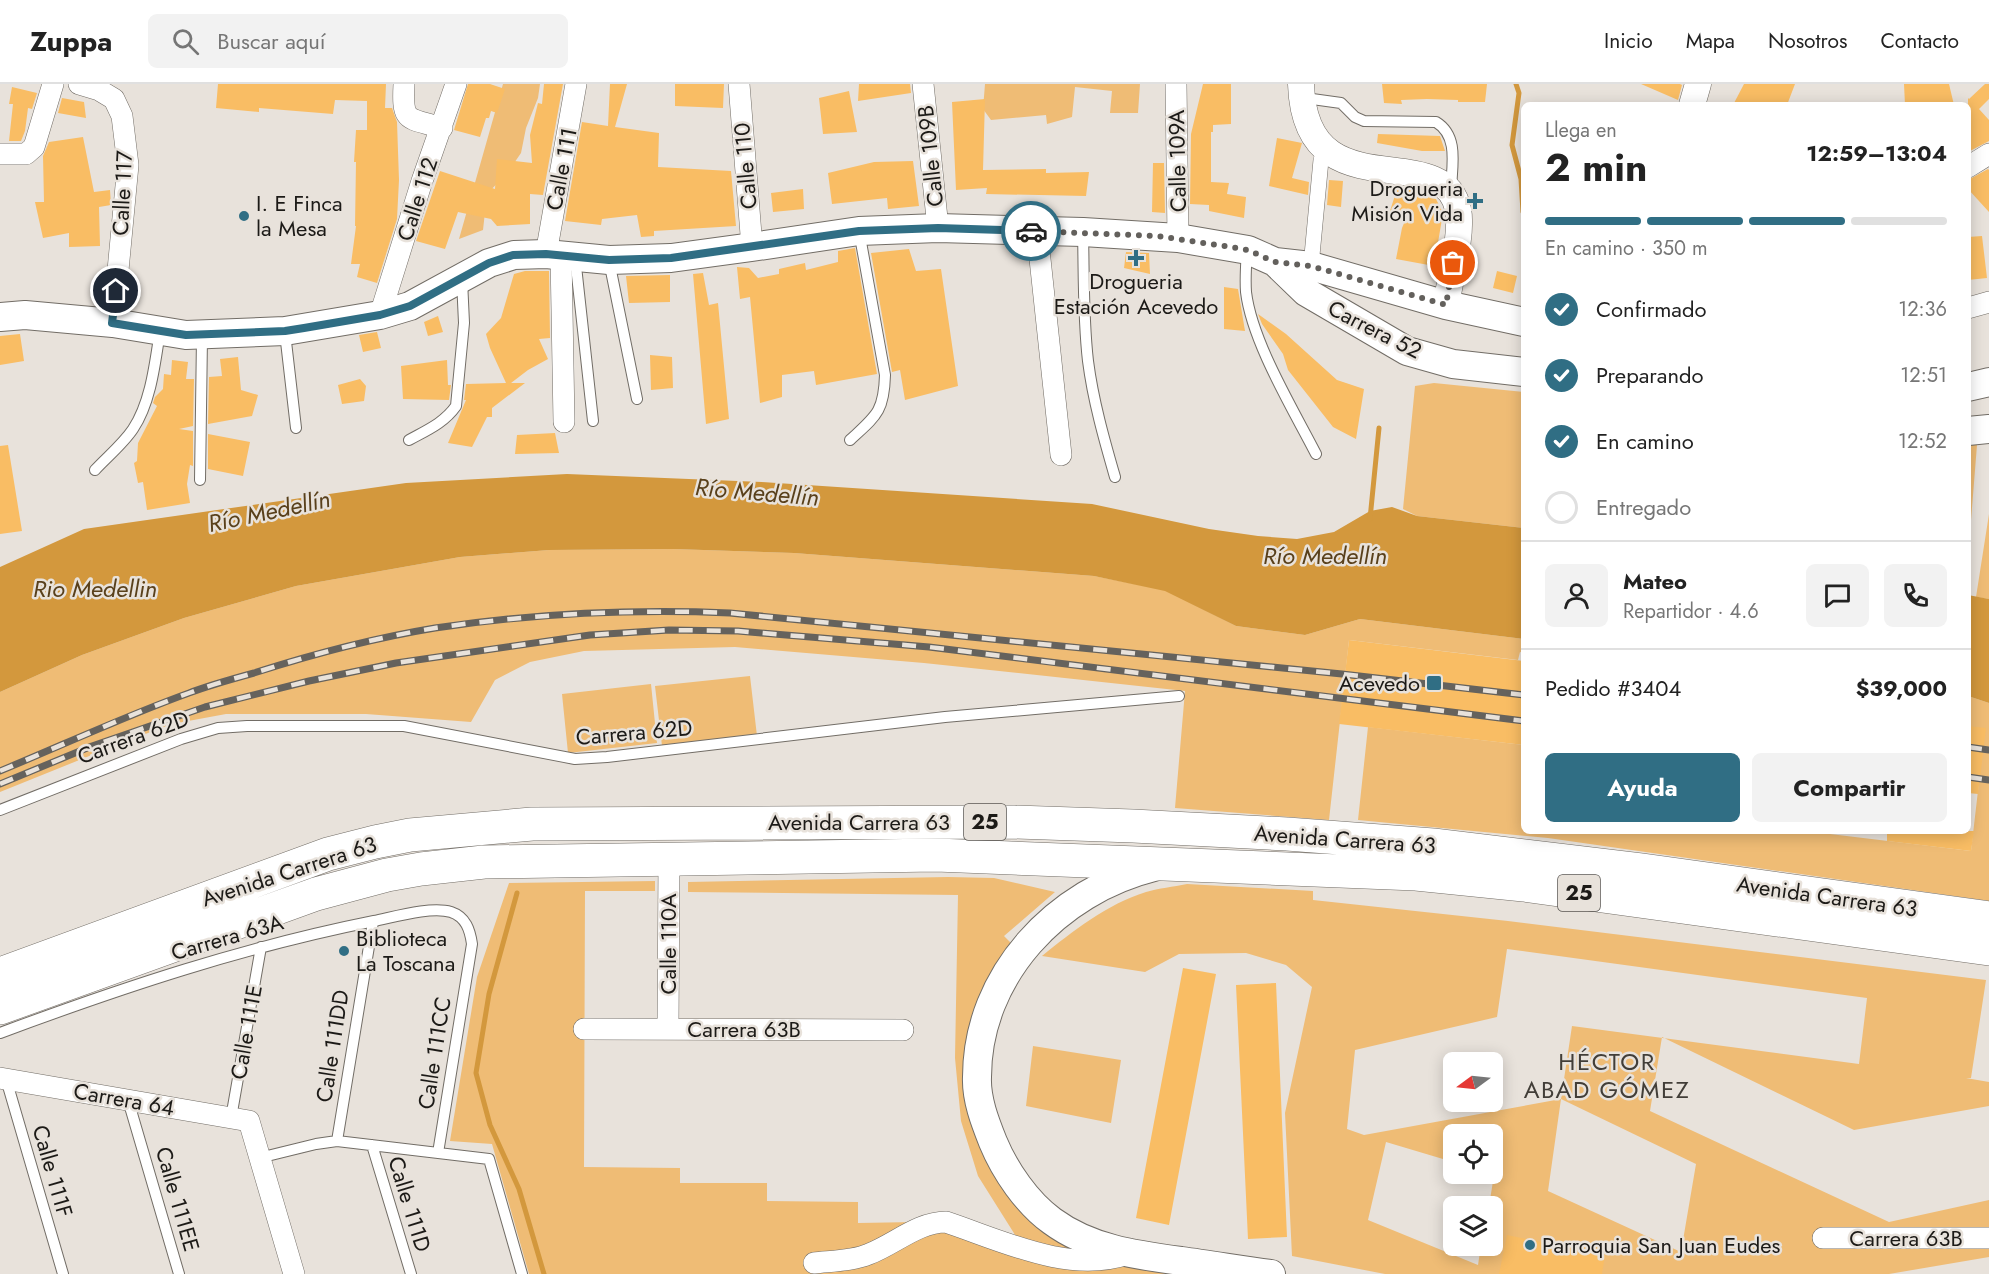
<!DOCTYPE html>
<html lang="es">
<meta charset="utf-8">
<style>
:root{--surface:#fff;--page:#f2f2f2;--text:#222;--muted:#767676;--line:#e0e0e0;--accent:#306e84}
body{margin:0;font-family:Jost,sans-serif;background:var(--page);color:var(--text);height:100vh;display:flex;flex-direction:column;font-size:22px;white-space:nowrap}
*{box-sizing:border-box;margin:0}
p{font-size:20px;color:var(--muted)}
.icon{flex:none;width:33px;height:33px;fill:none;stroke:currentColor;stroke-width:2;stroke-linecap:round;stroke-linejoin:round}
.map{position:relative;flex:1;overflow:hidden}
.side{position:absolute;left:1521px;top:18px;width:450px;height:732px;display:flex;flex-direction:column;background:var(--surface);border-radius:9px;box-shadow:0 3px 15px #0003}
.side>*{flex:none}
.needle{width:39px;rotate:255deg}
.buttons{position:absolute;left:1443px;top:968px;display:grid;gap:12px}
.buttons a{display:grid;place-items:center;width:60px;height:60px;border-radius:9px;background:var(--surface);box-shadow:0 3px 15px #0003;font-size:30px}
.pin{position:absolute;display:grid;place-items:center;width:51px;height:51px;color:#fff;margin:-26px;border:3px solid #fff;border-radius:50%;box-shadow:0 2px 6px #0007}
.courier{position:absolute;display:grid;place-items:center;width:60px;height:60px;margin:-30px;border:4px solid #306e84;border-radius:50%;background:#fff;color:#222;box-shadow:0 2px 8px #0007}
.head em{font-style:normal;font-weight:700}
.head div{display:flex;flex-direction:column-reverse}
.head{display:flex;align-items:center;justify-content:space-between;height:102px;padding:0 24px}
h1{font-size:39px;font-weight:700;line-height:45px}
.bar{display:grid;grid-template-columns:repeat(4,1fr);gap:9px 6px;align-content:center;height:72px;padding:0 24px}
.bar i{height:8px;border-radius:4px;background:var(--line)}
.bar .current{background:var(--accent)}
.bar p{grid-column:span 4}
.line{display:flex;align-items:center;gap:15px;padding:0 24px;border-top:2px solid var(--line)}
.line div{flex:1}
.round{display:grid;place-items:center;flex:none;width:63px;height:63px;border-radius:9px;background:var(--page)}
ol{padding:0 24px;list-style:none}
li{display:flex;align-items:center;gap:18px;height:66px}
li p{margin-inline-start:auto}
li .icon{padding:6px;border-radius:50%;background:var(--accent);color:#fff;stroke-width:4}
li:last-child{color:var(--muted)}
li i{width:33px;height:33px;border:3px solid var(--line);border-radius:50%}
.primary-button{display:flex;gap:12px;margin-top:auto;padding:12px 24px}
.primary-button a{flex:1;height:69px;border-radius:9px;background:var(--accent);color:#fff;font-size:24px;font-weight:700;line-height:69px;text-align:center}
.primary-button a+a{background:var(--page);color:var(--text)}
header{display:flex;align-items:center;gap:36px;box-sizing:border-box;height:84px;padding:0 30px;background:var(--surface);border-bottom:2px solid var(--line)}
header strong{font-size:28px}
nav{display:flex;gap:33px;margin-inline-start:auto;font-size:21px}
.search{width:420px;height:54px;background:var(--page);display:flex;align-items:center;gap:15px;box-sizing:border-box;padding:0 21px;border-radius:9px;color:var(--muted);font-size:22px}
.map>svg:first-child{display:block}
</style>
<header>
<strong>Zuppa</strong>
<div class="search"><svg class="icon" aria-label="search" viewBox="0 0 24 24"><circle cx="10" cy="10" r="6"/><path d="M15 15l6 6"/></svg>Buscar aquí</div>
<nav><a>Inicio</a><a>Mapa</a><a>Nosotros</a><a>Contacto</a></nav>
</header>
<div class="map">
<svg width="1989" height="1190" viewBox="0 0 1989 1190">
<rect width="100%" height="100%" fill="#e8e2db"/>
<path fill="#efbc75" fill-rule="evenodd" d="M503 0H540L538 14 526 44 521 69 508 88 487 110 483 146 459 155Z
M985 0H1140L1138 29H1110L1112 7 1075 3 1072 33 1047 40 1046 31 991 36 983 25Z
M1434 299 1524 308V444L1417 432 1403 425 1415 302Z
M1968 360 1977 361 1968 474Z
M1989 430V515L1976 513Z
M673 465 794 469 1094 492 1165 506 1236 542 1305 551 1360 535 1524 555V569L1520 568 1518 576 1349 556 1329 736 1175 724 1185 607 924 579 735 563 584 567 530 578 495 596 471 638 366 630H226L172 640 124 658 0 708V608L82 571 184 534 296 502 460 473 549 466Z
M750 592 757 652 662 662 655 602Z
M651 600 657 659 568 669 562 610Z
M1968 612 1989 619V817L1548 754 1358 736 1368 643 1524 661V747H1805L1971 767 1979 698 1968 642Z
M948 793 994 794 1055 808 1004 852 1013 861 990 896 979 1049 1099 1172 1017 1154 978 1092 961 1037 955 974 958 811 688 808V798Z
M655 797V807H585L584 1083 680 1084V1099H767V1117L858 1118V1139L916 1138 1076 1184 1123 1182 1170 1190H529L492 1060 450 1057 477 893 509 799Z
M1187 800 1313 807V816L1508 837 1986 896 1971 994H1966L1989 998V1022L1854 1046 1662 953 1650 1027 1889 1138 1989 1116V1173L1889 1190H1385L1292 1172 1285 1029 1312 903 1286 881 1246 869 1179 870 1145 888 1042 872C1073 847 1107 820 1146 808 1159 804 1173 803 1187 800ZM1507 865 1867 914 1859 980 1572 942 1561 1015 1364 1051 1347 1045 1355 966 1497 933ZM1561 1015 1696 1080 1681 1168 1548 1107ZM1454 1050H1492V1089H1489L1494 1091 1489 1122H1492V1161H1481L1478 1181 1368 1136 1386 1058 1453 1078Z
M1033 962 1121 976 1111 1039 1026 1022Z"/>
<path fill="#d3983d" d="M567 390 762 398 1092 420 1209 445 1258 452 1297 455 1334 448 1370 427 1392 423 1417 432 1524 444V555L1360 535 1305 551 1236 542 1165 507 1094 492 794 469 673 465 549 466 460 473 296 502 184 534 82 571 0 608V483L84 445 406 399Z
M1968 511 1989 515V619L1968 612Z"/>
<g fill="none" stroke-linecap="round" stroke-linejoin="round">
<path stroke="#d3983d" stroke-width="5" d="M1516 0 1519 9 1512 61 1521 95 1523 128
M1370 435 1379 344
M517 809 489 910 476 989 490 1041 519 1105 544 1190"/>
</g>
<path fill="#f9bd64" d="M218 0H386L385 24H392L397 38 399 96 397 135 377 199 357 193 360 180H351L356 142H355L356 78H354L356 46H367V17L335 16 333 30 259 24V28L216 24Z
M468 0H490L505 5 497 29 491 27 489 34H486L480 53 454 46Z
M544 0H563L543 111 530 110V140L497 142 491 135 458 128 445 165 416 157 440 87 495 105 497 75 532 79 530 51 538 19 542 20Z
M610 0H627L615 43 659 49 658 83 731 87 736 142 654 147V152L641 153 637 131 602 135 601 141 565 137 582 38 608 42Z
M675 0H724L723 24 675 22Z
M859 0H910L911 9 858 17Z
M1203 0H1231V40L1213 41V48H1211V98L1229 99 1227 110 1246 113 1244 134 1209 127V121L1190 120 1191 50Z
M1382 0H1487L1485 18H1458V16L1427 15 1401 16 1402 20 1384 19Z
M1641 0H1680L1682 1 1678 16Z
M1744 0H1795L1787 21H1733Z
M1904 0H1949L1954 21H1905Z
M1985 0H1989V15L1979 25 1989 36V57L1968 68V14L1969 15Z
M12 3 37 9 32 25 28 24 25 47 21 57H9L13 20H9Z
M849 7 857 48 823 50 819 14Z
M62 14 84 18 86 34 58 29Z
M985 15 983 86 1046 85V89L1089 88 1086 112 986 110 987 104 956 106 952 18Z
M1378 50 1440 52 1445 67H1422L1377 59Z
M83 53 94 108 110 106 111 121 99 123 100 162 69 163V149L43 154 35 118H44L43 72 49 58Z
M1277 54 1302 59 1292 94 1309 98 1308 111 1269 102Z
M913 77 919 122 888 125 887 114 832 120 828 89 874 78Z
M1153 79H1164L1165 129 1152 128Z
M1988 85 1989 86V128L1968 105V96Z
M1329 96 1343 97 1341 123 1327 121Z
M1398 102 1413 105 1415 110 1436 115 1443 129 1434 182 1396 175 1402 144 1407 132H1404V130H1389Z
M803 105 804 125 773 128 771 109Z
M1982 152 1987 194 1968 196V153Z
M855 164 877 290 816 301 814 287 782 291V313L760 319 750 213 740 215 737 183 749 184 758 194 779 190V185L805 179 806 186 838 178V167Z
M909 165 916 187 941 185 958 302 905 316 900 286 892 288 871 169Z
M1126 168 1149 169 1150 190 1124 184Z
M525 187H549L550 254 539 255 548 275 528 286 511 299H525L492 324V333H487L472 363 448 359 466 316H464L466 300 506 299 490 264 486 250 501 234 514 190Z
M1497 187 1517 192 1513 209 1493 204Z
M703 189 709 221 718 219 729 335 706 340 693 190Z
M670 191V218L629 219 626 192Z
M1224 203 1238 205 1245 247 1224 245Z
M1258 230 1286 250 1337 296 1364 305 1356 355 1333 343 1288 286 1283 270 1262 240Z
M438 232 443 248 428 252 424 238Z
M377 248 381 264 363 268 359 251Z
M20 250 24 277 0 281V252Z
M650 271 672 273 673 304 651 306Z
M238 273 241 306 258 311 252 332 208 340 209 293 222 292 220 275Z
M172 276 188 278 186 295H194L193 342 179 345 193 347V382L190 381 187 400 190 419 147 426 143 398 138 399 134 379 137 377 138 359 157 322 153 319 155 313 163 305 164 290 171 291Z
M447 276 448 301H451L449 316 403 315 401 282Z
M360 295 366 302 364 317 342 320 338 301Z
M555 349 559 369 515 370 517 351Z
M208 350 250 358 243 392 208 385Z
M8 361 22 447 0 450V362Z
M1349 556 1524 577V661L1339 640Z
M1968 642 1986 644 1978 710 1968 709Z
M1887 747H1974L1971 767 1887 757Z
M1183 884 1216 890 1169 1141 1136 1134Z
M1276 899 1287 1153 1248 1155 1236 901Z
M1507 1151 1605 1171 1602 1190H1499Z"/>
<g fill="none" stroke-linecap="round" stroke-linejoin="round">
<defs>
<path id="service" d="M1305 14 1341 19 1355 33 1364 37 1436 38C1459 52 1452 81 1451 105
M1083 148C1084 191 1083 234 1088 277 1093 316 1104 355 1115 393
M1247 166C1246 180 1245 194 1246 208 1252 258 1293 325 1316 370
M575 173 593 337
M609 177 637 315
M285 249 296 344
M409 356C427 346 444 339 456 322L464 239 462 196
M850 356C876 332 884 328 885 291L859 147
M95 386C107 373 123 360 133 345 151 318 155 279 160 247
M200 396 202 253
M0 726 181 655 218 644 247 642H404L575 675 607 673 945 633 1179 612
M0 949C124 903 244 863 374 837 394 833 431 822 451 828 466 833 470 846 472 860L438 1069
M6 995 63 1190
M128 1016 179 1190
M231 1034 261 863
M337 1057 373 838
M372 1061 411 1190
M259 1074 316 1060 337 1057 489 1075 522 1190"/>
<path id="pedestrian" d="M1311 182 1321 76"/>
<path id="minor" d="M79 0 99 6 114 15 122 32 128 81 113 239
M404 0C402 40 407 33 442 44
M739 0 752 163
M923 0 938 144
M1176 0 1178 154
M0 70H26L34 63 53 0
M1968 83 1989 70
M1037 147 1061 371
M546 170 576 0
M561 171 564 338
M1968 224 1989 218
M380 231 422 97 456 0
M584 945 903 946
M668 945 669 775
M0 994 249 1037 294 1190
M1823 1154H1989
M814 1179C831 1177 853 1177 869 1170 895 1160 918 1138 946 1138 1003 1157 1068 1190 1128 1170"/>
<path id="tertiary" d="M1301 0C1305 131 1443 52 1458 125 1463 150 1450 195 1446 221
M1692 21 1698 0"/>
<path id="secondary" d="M1275 178 1306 208 1407 267 1453 280 1524 288
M0 233 25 231 113 239 186 251 285 247 380 231 410 222 489 179 514 171 546 170 609 176 671 174 752 163 859 147 938 144 1083 148 1178 154 1248 166 1275 178 1311 182 1446 221 1524 238
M1968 303 1989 298
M1968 347 1989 345
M1154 783C1057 807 977 891 977 993 976 1015 985 1038 993 1058 1005 1087 1027 1119 1052 1137 1090 1165 1136 1171 1181 1177 1211 1181 1241 1186 1271 1190"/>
<path id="trunk" d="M0 890 328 770 375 758 410 751 532 740 1014 738 1133 742 1287 750 1433 761 1641 786 1989 834
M0 924 316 810 387 791 421 785 484 778 936 771 1416 790 1524 801 1989 865"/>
</defs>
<use href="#service" stroke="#726d66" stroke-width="12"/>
<use href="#pedestrian" stroke="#726d66" stroke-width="16"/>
<use href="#minor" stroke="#726d66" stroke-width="22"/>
<use href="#tertiary" stroke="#726d66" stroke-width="27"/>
<use href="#secondary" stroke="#726d66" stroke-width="30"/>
<use href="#trunk" stroke="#726d66" stroke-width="34"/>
<use href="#service" stroke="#fff" stroke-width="10"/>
<use href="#pedestrian" stroke="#fff" stroke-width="15"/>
<use href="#minor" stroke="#fff" stroke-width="21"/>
<use href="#tertiary" stroke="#fff" stroke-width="26"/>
<use href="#secondary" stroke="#fff" stroke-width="28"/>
<use href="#trunk" stroke="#fff" stroke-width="33"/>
<defs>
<path id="rail" d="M1968 663 1989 666
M0 687C63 661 125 632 189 609 210 601 232 595 254 589 313 570 374 554 435 544 530 530 634 525 730 529L1342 590 1524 611
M1968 693 1989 696
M0 700 92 662 205 623 309 597 396 579 590 551 669 546 738 547 929 563 1524 637"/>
</defs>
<use href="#rail" stroke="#65625d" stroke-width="7"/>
<use href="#rail" stroke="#e8e2db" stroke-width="4.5" stroke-dasharray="14" stroke-linecap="butt"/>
</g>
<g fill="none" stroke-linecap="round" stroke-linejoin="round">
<path stroke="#63605c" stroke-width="6" stroke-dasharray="0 10.8" d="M1031 147 1157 152 1224 162 1248 166 1275 178 1311 182 1446 221 1453 179"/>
<path stroke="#306e84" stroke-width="8" d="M116 207 112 239 186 251 285 247 304 244 380 231 410 222 489 179 513 171 546 170 609 176 671 174 859 147 938 144 1031 147"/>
</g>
<g fill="#306e84" stroke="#e8e2db" stroke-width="2">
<path d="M1472 108h6v6h6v6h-6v6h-6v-6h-6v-6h6z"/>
<circle cx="244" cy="132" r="6"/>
<path d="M1133 165h6v6h6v6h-6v6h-6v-6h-6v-6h6z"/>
<rect x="1426" y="591" width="16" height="16" rx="3"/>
<circle cx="344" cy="867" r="6"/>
<circle cx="1530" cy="1161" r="6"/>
</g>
<g text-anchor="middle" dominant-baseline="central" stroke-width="5" stroke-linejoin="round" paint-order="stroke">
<g fill="#e8e2db" stroke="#595652" stroke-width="1.5">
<rect x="964" y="720" width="42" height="36" rx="4.5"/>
<rect x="1558" y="791" width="42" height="36" rx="4.5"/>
</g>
<g font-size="21" font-weight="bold" fill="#1c1a17">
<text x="985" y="738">25</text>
<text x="1579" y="809">25</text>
</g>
<g font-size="22" fill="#1c1a17" stroke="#e8e2db">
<text transform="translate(930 72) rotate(-96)">Calle 109B</text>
<text transform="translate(1177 77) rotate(-91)">Calle 109A</text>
<text transform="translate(745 82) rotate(-95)">Calle 110</text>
<text transform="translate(561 85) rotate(-79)">Calle 111</text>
<text transform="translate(122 109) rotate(-87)">Calle 117</text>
<text transform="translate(417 115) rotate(-72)">Calle 112</text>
<text transform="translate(1375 245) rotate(27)">Carrera 52</text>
<text transform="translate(634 648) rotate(-5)">Carrera 62D</text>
<text transform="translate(133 653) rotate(-20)">Carrera 62D</text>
<text x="859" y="738">Avenida Carrera 63</text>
<text transform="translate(1345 755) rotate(4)">Avenida Carrera 63</text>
<text transform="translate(289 787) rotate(-18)">Avenida Carrera 63</text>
<text transform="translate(1827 812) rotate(8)">Avenida Carrera 63</text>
<text transform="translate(227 853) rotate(-16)">Carrera 63A</text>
<text transform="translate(668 860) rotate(-90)">Calle 110A</text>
<text x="744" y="945">Carrera 63B</text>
<text transform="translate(246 948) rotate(-80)">Calle 111E</text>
<text transform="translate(332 962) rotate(-81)">Calle 111DD</text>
<text transform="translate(434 969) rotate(-81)">Calle 111CC</text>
<text transform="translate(124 1015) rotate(10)">Carrera 64</text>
<text transform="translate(53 1087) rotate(74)">Calle 111F</text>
<text transform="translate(178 1115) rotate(74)">Calle 111EE</text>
<text transform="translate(410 1120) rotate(73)">Calle 111D</text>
<text x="1906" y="1154">Carrera 63B</text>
</g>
<g font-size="22" fill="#1c1a17" stroke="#e8e2db" text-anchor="start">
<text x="1463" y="104" text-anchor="end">Drogueria<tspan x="1463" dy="25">Misión Vida</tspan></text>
<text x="256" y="119">I. E Finca<tspan x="256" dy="25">la Mesa</tspan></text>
<text x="1136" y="197" text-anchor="middle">Drogueria<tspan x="1136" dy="25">Estación Acevedo</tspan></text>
<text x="1420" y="599" text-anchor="end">Acevedo</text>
<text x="356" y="854">Biblioteca<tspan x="356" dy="25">La Toscana</tspan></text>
<text x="1542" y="1161">Parroquia San Juan Eudes</text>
</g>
<g font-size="24" font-style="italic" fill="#59401b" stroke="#e8e2db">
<text transform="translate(757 408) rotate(5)">Río Medellín</text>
<text transform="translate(269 427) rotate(-12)">Río Medellín</text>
<text x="1325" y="471">Río Medellín</text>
<text x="95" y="504">Rio Medellin</text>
</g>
<g font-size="24" letter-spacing="1.5" fill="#423e38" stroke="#e8e2db">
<text x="1607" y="977">HÉCTOR<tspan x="1607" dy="28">ABAD GÓMEZ</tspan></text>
</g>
</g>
</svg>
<div class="buttons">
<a><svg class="needle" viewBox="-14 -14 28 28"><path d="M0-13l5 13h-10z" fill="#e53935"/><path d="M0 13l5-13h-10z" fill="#767676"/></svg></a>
<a><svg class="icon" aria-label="locate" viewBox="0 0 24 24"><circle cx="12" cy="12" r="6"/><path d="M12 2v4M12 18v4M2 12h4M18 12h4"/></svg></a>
<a><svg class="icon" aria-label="layers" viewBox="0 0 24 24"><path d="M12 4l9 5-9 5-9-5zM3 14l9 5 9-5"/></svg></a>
</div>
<div class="pin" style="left:1453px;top:179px;background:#ea580c"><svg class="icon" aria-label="bag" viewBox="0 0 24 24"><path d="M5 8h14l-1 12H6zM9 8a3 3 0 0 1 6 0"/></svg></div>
<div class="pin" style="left:116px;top:207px;background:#1f2937"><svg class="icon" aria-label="home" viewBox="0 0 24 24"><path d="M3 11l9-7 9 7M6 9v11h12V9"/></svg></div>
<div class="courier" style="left:1031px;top:147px"><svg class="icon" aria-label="car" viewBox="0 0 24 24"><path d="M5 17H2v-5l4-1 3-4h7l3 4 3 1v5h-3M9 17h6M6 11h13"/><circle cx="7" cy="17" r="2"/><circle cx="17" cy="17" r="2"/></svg></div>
<section class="side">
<div class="head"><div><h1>2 min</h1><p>Llega en</p></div><em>12:59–13:04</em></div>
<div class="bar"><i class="current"></i><i class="current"></i><i class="current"></i><i></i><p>En camino · 350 m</p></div>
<ol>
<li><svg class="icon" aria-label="check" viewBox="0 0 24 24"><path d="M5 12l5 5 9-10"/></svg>Confirmado<p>12:36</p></li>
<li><svg class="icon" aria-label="check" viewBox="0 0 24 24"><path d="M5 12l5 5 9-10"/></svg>Preparando<p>12:51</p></li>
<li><svg class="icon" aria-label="check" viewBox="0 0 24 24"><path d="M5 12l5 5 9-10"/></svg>En camino<p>12:52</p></li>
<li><i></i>Entregado</li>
</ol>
<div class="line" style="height:108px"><a class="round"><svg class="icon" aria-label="person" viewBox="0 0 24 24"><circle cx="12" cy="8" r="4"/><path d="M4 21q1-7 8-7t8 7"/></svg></a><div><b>Mateo</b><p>Repartidor · 4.6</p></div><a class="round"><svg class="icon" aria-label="chat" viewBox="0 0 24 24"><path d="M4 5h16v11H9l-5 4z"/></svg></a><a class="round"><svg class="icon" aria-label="phone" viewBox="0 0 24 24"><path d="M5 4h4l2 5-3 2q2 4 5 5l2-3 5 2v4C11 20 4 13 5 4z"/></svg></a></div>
<div class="line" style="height:78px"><div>Pedido #3404</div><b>$39,000</b></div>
<div class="primary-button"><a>Ayuda</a><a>Compartir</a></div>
</section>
</div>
